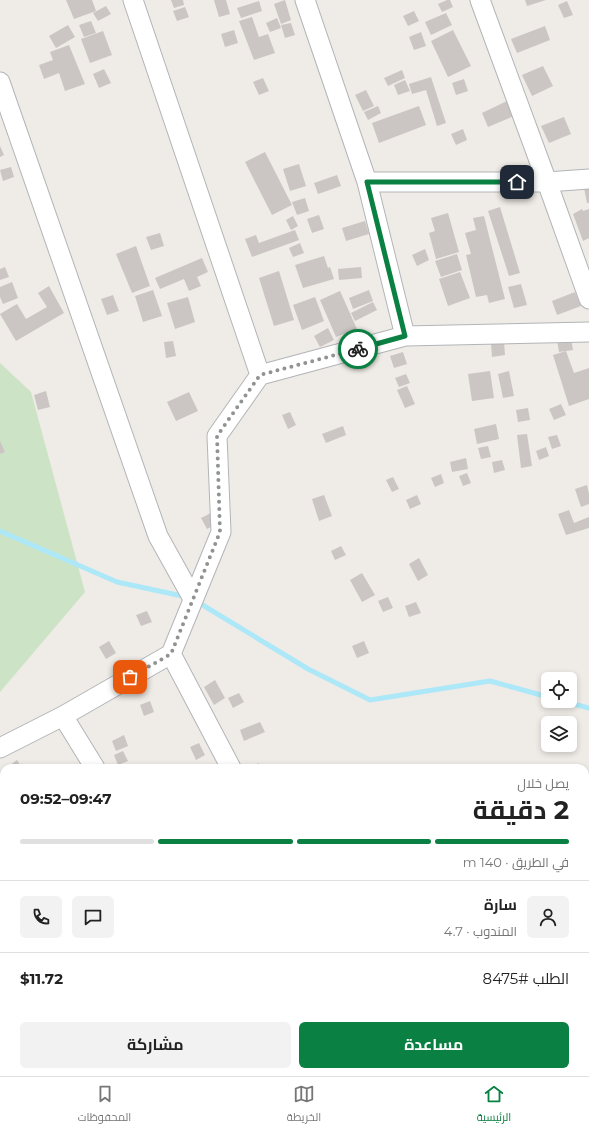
<!DOCTYPE html>
<html lang="ar">
<meta charset="utf-8">
<style>
:root{--surface:#fff;--page:#f2f2f2;--text:#222;--muted:#767676;--line:#e0e0e0;--accent:#0b8043}
body{margin:0;font-family:Montserrat,Cairo,sans-serif;background:var(--page);color:var(--text);direction:rtl;height:100vh;display:flex;flex-direction:column;font-size:15px;white-space:nowrap}
*{box-sizing:border-box;margin:0}
p{font-size:13px;color:var(--muted)}
.icon{flex:none;width:22px;height:22px;fill:none;stroke:currentColor;stroke-width:2;stroke-linecap:round;stroke-linejoin:round}
.map{position:relative;flex:1;overflow:hidden;direction:ltr}
.panel{position:absolute;left:0px;top:764px;width:589px;height:312px;display:flex;flex-direction:column;background:var(--surface);border-radius:12px 12px 0 0;box-shadow:0 2px 6px #0003;direction:rtl}
.panel>*{flex:none}
.buttons{position:absolute;left:541px;top:672px;display:grid;gap:8px}
.buttons a{display:grid;place-items:center;width:36px;height:36px;border-radius:6px;background:var(--surface);box-shadow:0 2px 6px #0003;font-size:20px}
.pin{position:absolute;display:grid;place-items:center;width:34px;height:34px;color:#fff;margin:-17px;border-radius:8px;box-shadow:0 2px 6px #0006}
.courier{position:absolute;display:grid;place-items:center;width:40px;height:40px;margin:-20px;border:3px solid #0b8043;border-radius:50%;background:#fff;color:#222;box-shadow:0 1px 5px #0007}
.overview em{font-style:normal;font-weight:700}
.overview div{display:flex;flex-direction:column-reverse}
.overview{display:flex;align-items:center;justify-content:space-between;height:68px;padding:0 20px}
h1{font-size:26px;font-weight:700;line-height:30px}
.bar{display:grid;grid-template-columns:repeat(4,1fr);gap:6px 4px;align-content:center;height:48px;padding:0 20px}
.bar i{height:5px;border-radius:3px;background:var(--line)}
.bar .selected{background:var(--accent)}
.bar p{grid-column:span 4}
.line{display:flex;align-items:center;gap:10px;padding:0 20px;border-top:1px solid var(--line)}
.line div{flex:1}
.round{display:grid;place-items:center;flex:none;width:42px;height:42px;border-radius:6px;background:var(--page)}
.action{display:flex;gap:8px;margin-top:auto;padding:8px 20px}
.action a{flex:1;height:46px;border-radius:6px;background:var(--accent);color:#fff;font-size:16px;font-weight:700;line-height:46px;text-align:center}
.action a+a{background:var(--page);color:var(--text)}
.tabs{display:flex;justify-content:space-around;align-items:center;height:56px;border-top:1px solid var(--line);background:var(--surface);font-size:11px;color:var(--muted)}
.tabs a{display:grid;justify-items:center;gap:2px}
.tabs .selected{color:var(--accent)}
.map>svg:first-child{display:block}
</style>
<div class="map">
<svg width="589" height="1076" viewBox="0 0 589 1076">
<rect width="100%" height="100%" fill="#efebe6"/>
<path fill="#cce4c5" d="M0 363 31 392 85 592 0 692Z"/>
<g fill="none" stroke-linecap="round" stroke-linejoin="round">
<path stroke="#ade8f9" stroke-width="5" d="M0 531 117 582 187 597
M196 601 308 669 370 700 490 681 548 697
M562 701 589 708"/>
</g>
<path fill="#cbc6c3" d="M66 0H92L96 11 74 19Z
M171 0H183L184 5 174 8Z
M214 0H226L230 14 219 17Z
M285 0 291 20 281 24 274 4Z
M447 0H450L453 7 442 12 438 4Z
M525 0H546L527 6Z
M259 1 262 11 241 18 237 8Z
M567 1 573 15 564 18 558 5Z
M106 6 111 14 98 21 93 13Z
M185 7 189 17 177 21 173 11Z
M414 11 419 21 408 26 403 16Z
M446 13 452 25 431 35 425 22Z
M252 17 259 37 268 34 275 53 254 60 239 21Z
M277 18 281 28 270 32 266 23Z
M91 21 96 33 84 37 79 25Z
M291 23 295 35 285 38 281 25Z
M68 25 75 37 56 48 49 36Z
M545 26 550 40 517 53 511 39Z
M234 30 238 43 225 47 221 34Z
M453 30 471 66 448 77 431 41Z
M103 31 112 55 90 63 81 39Z
M421 32 426 46 414 50 409 37Z
M69 45 85 84 65 91 59 73 44 79 39 65 53 60 50 52Z
M543 66 553 86 532 96 522 75Z
M104 69 111 83 99 88 93 74Z
M402 70 405 78 388 86 384 78Z
M431 77 446 123 437 126 426 90 412 94 409 84Z
M263 78 269 91 259 95 253 82Z
M464 79 468 91 456 95 452 83Z
M405 80 410 91 398 95 394 85Z
M366 90 374 106 363 111 355 95Z
M507 101 514 116 488 127 482 113Z
M378 106 381 113 368 120 364 112Z
M419 106 426 125 379 143 372 123Z
M564 117 571 134 549 143 541 126Z
M463 129 467 140 456 145 451 134Z
M0 146 4 155 0 157Z
M265 152 292 205 272 215 245 162Z
M299 164 306 186 290 191 283 169Z
M11 167 14 177 3 181 0 170Z
M337 175 341 186 318 194 314 183Z
M589 187V203H587L584 188Z
M305 198 309 211 297 215 292 202Z
M500 207 520 273 509 276 488 211Z
M582 209 583 211 589 209V238L583 241 573 214Z
M448 213 459 252 436 259 429 233 435 231 431 218Z
M319 215 324 229 312 233 307 219Z
M293 216 298 226 291 230 286 220Z
M484 216 505 299 489 303 487 295 476 297 466 255 471 254 465 233 476 230 473 218Z
M365 221 369 234 346 241 342 228Z
M295 230 299 240 252 257 245 239 256 235 259 243Z
M160 233 164 246 151 250 146 237Z
M300 243 304 253 293 257 289 248Z
M136 246 150 286 132 293 116 254Z
M425 249 429 260 417 266 412 255Z
M457 254 462 270 441 277 435 261Z
M324 256 328 268 330 267 334 279 303 288 295 265Z
M202 258 208 272 197 277 201 286 189 291 184 279 160 289 155 278Z
M5 267 9 277 0 280V269Z
M361 267 362 278 339 280 338 269Z
M279 271 294 320 274 326 259 278Z
M460 272 470 298 448 306 439 279Z
M12 282 18 298 3 304 0 297V287Z
M521 284 527 305 514 308 508 287Z
M49 286 64 313 16 341 0 314 17 304 26 319 47 307 38 293Z
M153 290 162 316 143 322 135 296Z
M369 290 373 301 353 309 349 298Z
M340 291 357 329 336 337 320 300Z
M575 292 581 306 557 315 552 301Z
M113 295 119 311 107 315 101 299Z
M188 297 195 322 175 329 167 303Z
M315 297 324 321 302 330 293 305Z
M373 302 377 310 355 321 351 313Z
M328 328 334 340 320 347 314 336Z
M571 338 573 350 559 352 557 340Z
M173 341 176 356 166 358 164 342Z
M504 342 505 355 492 357 491 343Z
M566 351 574 373 589 368V399L569 406 553 355Z
M403 352 407 364 394 368 390 356Z
M490 371 494 398 472 401 468 374Z
M509 371 514 396 503 398 498 374Z
M406 374 410 383 399 387 395 378Z
M407 386 415 404 405 408 397 390Z
M46 391 50 407 38 410 34 395Z
M189 392 198 411 176 421 167 402Z
M561 404 566 415 554 420 549 409Z
M528 408 530 420 518 422 516 410Z
M290 412 296 425 288 429 282 415Z
M496 424 499 439 477 444 474 429Z
M343 426 346 435 326 443 322 434Z
M527 434 532 466 521 468 517 435Z
M557 435 561 446 552 449 548 437Z
M0 441 5 452 0 454Z
M488 446 491 457 481 459 478 448Z
M546 447 549 456 539 460 536 451Z
M466 458 468 469 452 472 450 462Z
M502 460 505 470 494 473 492 462Z
M467 473 471 483 463 486 459 476Z
M441 474 444 483 435 487 431 478Z
M393 477 399 489 392 492 386 480Z
M587 485 589 494V504L581 507 575 489Z
M324 495 332 516 319 521 312 499Z
M417 495 421 504 410 509 406 500Z
M569 510 574 523 589 517V528L566 535 558 514Z
M211 513 217 524 207 529 201 518Z
M341 546 346 555 335 560 331 551Z
M419 558 428 575 418 581 409 564Z
M362 573 375 595 362 602 350 580Z
M388 597 393 608 383 612 378 601Z
M416 602 421 613 409 617 405 606Z
M147 611 152 622 141 626 136 615Z
M109 641 116 653 106 659 99 647Z
M364 641 369 653 357 658 352 646Z
M215 680 225 698 214 705 204 687Z
M239 693 244 702 233 708 228 698Z
M150 701 154 712 144 716 140 705Z
M260 722 265 732 244 741 240 730Z
M124 735 128 746 116 751 112 741Z
M199 743 205 755 196 760 190 747Z
M123 751 128 761 118 765 114 755Z
M17 760 22 768H6Z
M258 763 263 768H253Z
M41 1072H56L58 1076H43Z
M179 1072H191L185 1076H182Z
M438 1072H446L450 1076H434Z"/>
<g fill="none" stroke-linecap="round" stroke-linejoin="round">
<defs>
<path id="street" d="M305 0 367 182 405 336
M480 0 547 182 589 299
M0 82 158 536 193 599
M367 182H547L589 179
M260 375 405 336 589 332
M171 654 231 768
M63 716 95 768
M0 748 63 716 171 654 221 532 217 436 260 375 133 0
M0 859 4 865
M0 1033 4 1031
M133 1072 136 1076
M281 1072 284 1076"/>
</defs>
<use href="#street" stroke="#b2b5b8" stroke-width="21"/>
<use href="#street" stroke="#fff" stroke-width="19"/>
</g>
<g fill="none" stroke-linecap="round" stroke-linejoin="round">
<path stroke="#919393" stroke-width="4" stroke-dasharray="0 7.2" d="M130 677 171 654 220 532 217 436 260 375 358 349"/>
<path stroke="#0b8043" stroke-width="5" d="M358 349 405 336 367 182H517"/>
</g>
</svg>
<div class="buttons">
<a><svg class="icon" aria-label="locate" viewBox="0 0 24 24"><circle cx="12" cy="12" r="6"/><path d="M12 2v4M12 18v4M2 12h4M18 12h4"/></svg></a>
<a><svg class="icon" aria-label="layers" viewBox="0 0 24 24"><path d="M12 4l9 5-9 5-9-5zM3 14l9 5 9-5"/></svg></a>
</div>
<div class="pin" style="left:130px;top:677px;background:#ea580c"><svg class="icon" aria-label="bag" viewBox="0 0 24 24"><path d="M5 8h14l-1 12H6zM9 8a3 3 0 0 1 6 0"/></svg></div>
<div class="pin" style="left:517px;top:182px;background:#1f2937"><svg class="icon" aria-label="home" viewBox="0 0 24 24"><path d="M3 11l9-7 9 7M6 9v11h12V9"/></svg></div>
<div class="courier" style="left:358px;top:349px"><svg class="icon" aria-label="bike" viewBox="0 0 24 24"><circle cx="6" cy="16" r="4"/><circle cx="18" cy="16" r="4"/><path d="M6 16l4-8h5l3 8M10 8l3 8H6M13 5h3"/></svg></div>
<section class="panel">
<div class="overview"><div><h1>2 دقيقة</h1><p>يصل خلال</p></div><em>09:47–09:52</em></div>
<div class="bar"><i class="selected"></i><i class="selected"></i><i class="selected"></i><i></i><p>في الطريق · 140 m</p></div>
<div class="line" style="height:72px"><a class="round"><svg class="icon" aria-label="person" viewBox="0 0 24 24"><circle cx="12" cy="8" r="4"/><path d="M4 21q1-7 8-7t8 7"/></svg></a><div><b>سارة</b><p>المندوب · 4.7</p></div><a class="round"><svg class="icon" aria-label="chat" viewBox="0 0 24 24"><path d="M4 5h16v11H9l-5 4z"/></svg></a><a class="round"><svg class="icon" aria-label="phone" viewBox="0 0 24 24"><path d="M5 4h4l2 5-3 2q2 4 5 5l2-3 5 2v4C11 20 4 13 5 4z"/></svg></a></div>
<div class="line" style="height:52px"><div>الطلب #8475</div><b>$11.72</b></div>
<div class="action"><a>مساعدة</a><a>مشاركة</a></div>
</section>
</div>
<nav class="tabs">
<a class="selected"><svg class="icon" aria-label="home" viewBox="0 0 24 24"><path d="M3 11l9-7 9 7M6 9v11h12V9"/></svg>الرئيسية</a>
<a><svg class="icon" aria-label="map" viewBox="0 0 24 24"><path d="M3 6l6-2 6 2 6-2v14l-6 2-6-2-6 2zM9 4v14M15 6v14"/></svg>الخريطة</a>
<a><svg class="icon" aria-label="saved" viewBox="0 0 24 24"><path d="M7 4h10v16l-5-4-5 4z"/></svg>المحفوظات</a>
</nav>
